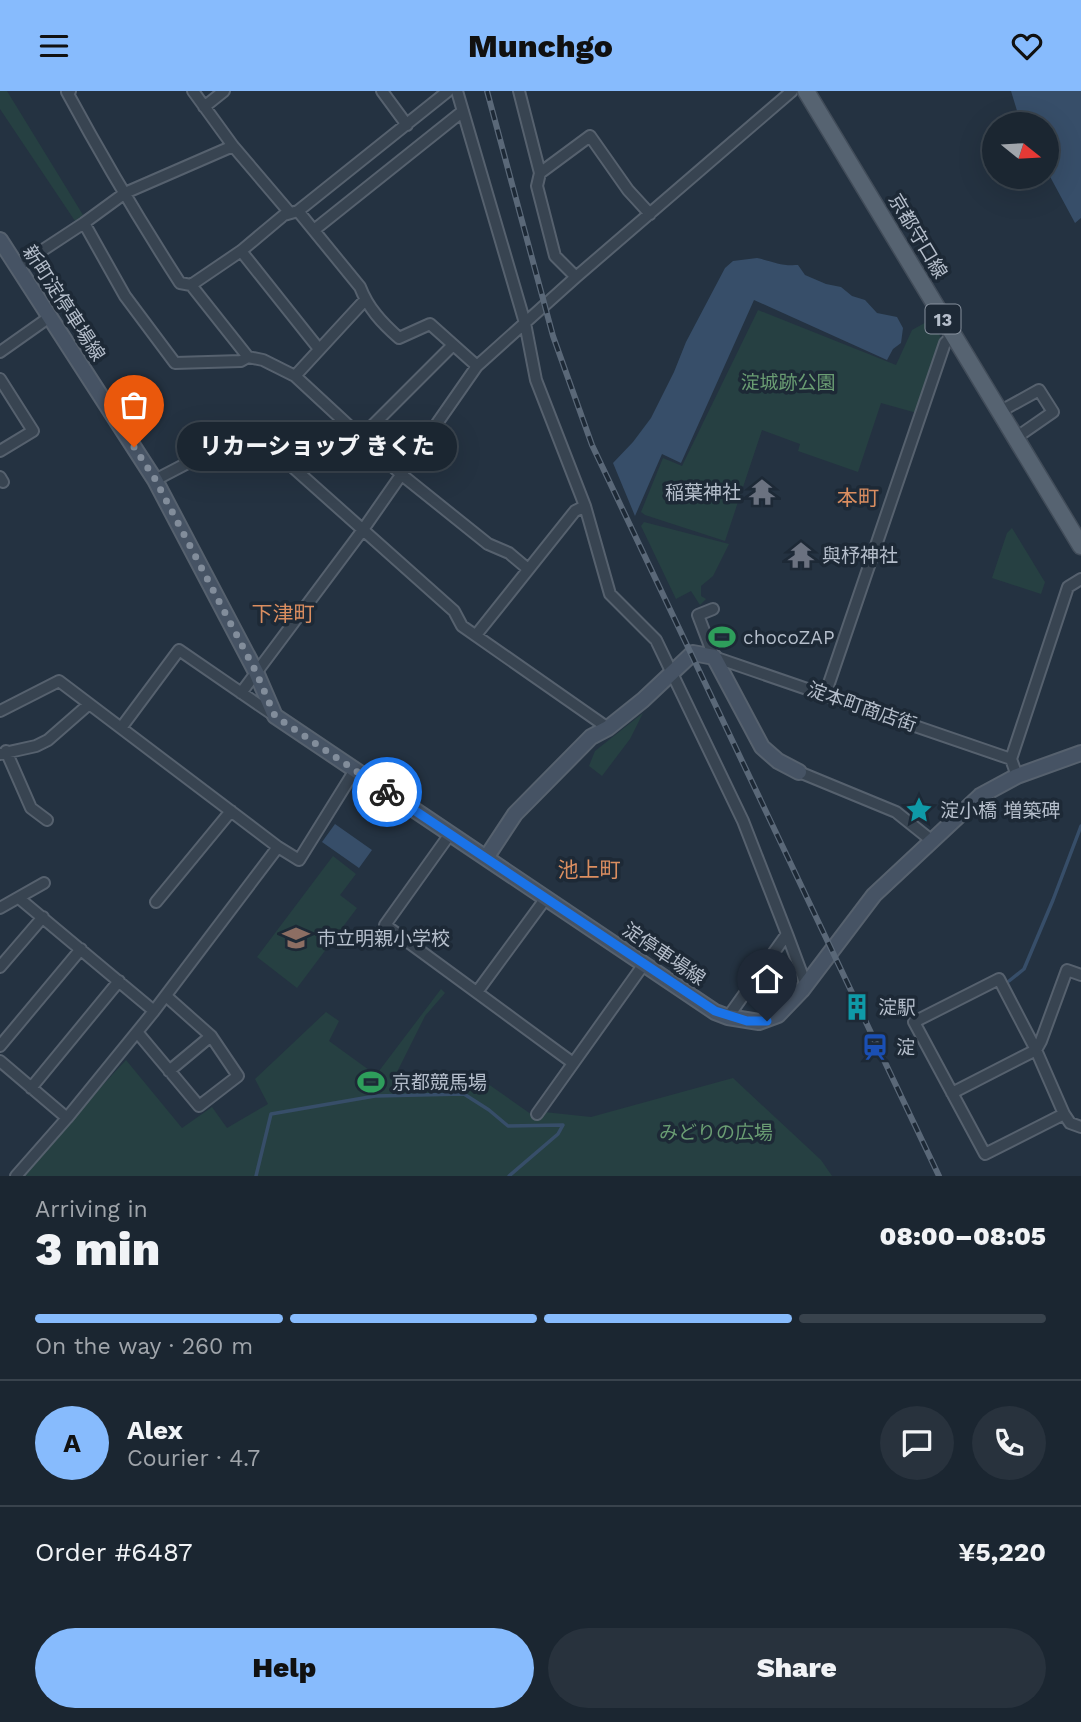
<!DOCTYPE html>
<meta charset="utf-8">
<style>
:root{--surface:#1b2631;--page:#28323d;--text:#f1f3f6;--muted:#a0a5ab;--line:#39434d;--accent:#87bbfd}
body{margin:0;font-family:"Work Sans","Noto Sans JP",sans-serif;background:var(--page);color:var(--text);height:100vh;display:flex;flex-direction:column;font-size:26px;white-space:nowrap}
*{box-sizing:border-box;margin:0}
p{font-size:23px;color:var(--muted)}
.icon{flex:none;width:38px;height:38px;fill:none;stroke:currentColor;stroke-width:2;stroke-linecap:round;stroke-linejoin:round}
.map{position:relative;height:1085px;overflow:hidden}
.sheet{display:flex;flex-direction:column;background:var(--surface);flex:1}
.sheet>*{flex:none}
.needle{width:46px;rotate:108deg}
.buttons{position:absolute;left:982px;top:21px;display:grid;gap:14px}
.buttons a{display:grid;place-items:center;width:77px;height:77px;border-radius:50%;background:var(--surface);box-shadow:0 7px 28px #0002,0 0 0 2px var(--line);font-size:35px}
.pin{position:absolute;display:grid;place-items:center;width:60px;height:60px;color:#fff;margin:-72px -30px;border-radius:50% 50% 50% 0;rotate:-45deg;box-shadow:0 0 7px #0007}
.pin .icon{rotate:45deg}
.courier{position:absolute;display:grid;place-items:center;width:70px;height:70px;margin:-35px;border:5px solid #1a73e8;border-radius:50%;background:#fff;color:#222;box-shadow:0 2px 9px #0007}
.bubble{position:absolute;height:49px;border-radius:24px;background:var(--surface);box-shadow:0 7px 28px #0002,0 0 0 2px var(--line);font-size:23px;font-weight:800;line-height:49px;text-align:center}
.head em{font-style:normal;font-weight:800}
.head div{display:flex;flex-direction:column-reverse}
.head{display:flex;align-items:center;justify-content:space-between;height:119px;padding:0 35px}
h1{font-size:46px;font-weight:800;line-height:52px}
.bar{display:grid;grid-template-columns:repeat(4,1fr);gap:10px 7px;align-content:center;height:84px;padding:0 35px}
.bar i{height:9px;border-radius:5px;background:var(--line)}
.bar .active{background:var(--accent)}
.bar p{grid-column:span 4}
.line{display:flex;align-items:center;gap:18px;padding:0 35px;border-top:2px solid var(--line)}
.line div{flex:1}
.round{display:grid;place-items:center;flex:none;width:74px;height:74px;border-radius:37px;background:var(--page)}
.primary-button{display:flex;gap:14px;margin-top:auto;padding:14px 35px}
.primary-button a{flex:1;height:80px;border-radius:42px;background:var(--accent);color:#111;font-size:28px;font-weight:800;line-height:80px;text-align:center}
.primary-button a+a{background:var(--page);color:var(--text)}
header{display:flex;justify-content:space-between;align-items:center;height:91px;padding:0 35px;background:var(--accent);color:#111;font-size:32px;font-weight:800}
.map>svg:first-child{display:block}
</style>
<header><svg class="icon" aria-label="menu" viewBox="0 0 24 24"><path d="M4 6h16M4 12h16M4 18h16"/></svg>Munchgo<svg class="icon" aria-label="heart" viewBox="0 0 24 24"><path d="M12 20l-8-8c-3-5 5-10 8-4 3-6 11-1 8 4z"/></svg></header>
<div class="map">
<svg width="1081" height="1085" viewBox="0 0 1081 1085">
<rect width="100%" height="100%" fill="#243241"/>
<path fill="#264042" d="M0 0H7L83 124 75 130 0 18Z
M758 219 896 274 912 239 930 229 943 250 917 322 881 312 858 381 798 360 800 353 762 339 725 450 645 424 641 421 663 367 682 375Z
M644 431 729 453 713 485 701 495V505L706 508 700 514 691 500 676 508 641 435Z
M1012 437 1043 488 1045 491 1041 503 992 487 1007 442Z
M643 622 630 648 602 685 589 675 595 660Z
M333 765 356 783 340 804 357 817 297 897 257 866Z
M441 898 445 902 425 925 394 987 445 984 481 988 538 1028 544 1021 591 1026 733 987 821 1069 832 1085H18L126 969 182 1037 212 1016 227 1037 268 1013 255 988 326 921 339 930 329 950 376 984Z"/>
<path fill="#374e69" d="M1011 0H1081V127L1075 132 1047 80 1046 33H1021Z
M757 167C776 171 779 175 798 174L805 184 826 193 841 196 852 205 865 209 877 222 897 226 903 237 901 252 893 258 887 269 754 209 681 372 662 363 635 425 613 372 633 351 651 327 674 281 686 251 725 177 733 170Z
M335 733 372 759 359 777 322 751Z"/>
<g fill="none" stroke-linecap="round" stroke-linejoin="round">
<path stroke="#374e69" stroke-width="3.5" d="M1009 890 1024 878 1053 809 1081 735
M256 1085 271 1023 375 1005 464 1003 489 1019 508 1035 563 1034 558 1043 509 1085"/>
<defs>
<path id="street" d="M70 0 67 1C102 66 140 130 180 192L191 194 241 160 284 124 298 120 448 0
M193 0 233 55 290 122
M382 0 407 34
M457 0 525 232 536 289 585 415 610 503 656 549 743 730 787 843 728 926
M519 0 540 82 590 45 628 99 650 123
M204 16 224 0
M540 82 537 95 555 165 576 186
M298 120 360 196C368 217 382 232 399 247L430 233 477 275
M84 132 125 205 175 272 241 270 248 266 263 269 295 285 402 384 488 453 509 462 528 478
M314 139 463 20
M241 160 319 258
M17 176 84 132 125 102 233 55
M191 194 248 266
M0 261 51 225
M295 285 365 209
M0 288 33 340 0 360
M1001 320 1039 299 1053 321 1017 346
M361 346 453 254
M0 386 3 391
M155 389 251 339 454 520 462 535 608 637
M713 518 698 524 714 566 1011 668
M476 544 575 420 585 415
M241 602 362 440 477 275 576 186 792 0
M825 604 945 252 953 244
M0 620 59 590 278 756 299 769 355 679
M121 637 179 559 275 625
M6 660 31 717 47 729
M0 663 36 655 48 649 88 614
M799 681 896 721 931 749
M1017 685 1011 668 1068 496 1081 488
M450 743 385 834 573 972
M20 808 154 920
M156 811 231 720
M0 817 44 792
M787 843 806 894
M0 876 43 826
M999 888 1036 959 1064 1023 985 1063 914 931Z
M477 901 546 807
M137 941 199 1015 238 985 211 945 166 905
M0 955 81 858
M0 970 67 1027
M169 980 211 945
M31 997 119 890
M952 1002 1036 959 1041 950 1067 879 1081 884
M537 1023 644 873
M1064 1023 1070 1032 1081 1036
M16 1085 67 1027 154 920 278 756"/>
<path id="secondary" d="M0 149 155 389 256 581 275 625 715 921 728 926 759 931 778 924 802 899 874 804 980 705 1017 685 1081 662
M486 767 515 723 591 646 608 637 643 609 693 562 714 566 762 656 778 670 799 681"/>
<path id="primary" d="M806 0 1081 455"/>
</defs>
<use href="#street" stroke="#56616e" stroke-width="14"/>
<use href="#secondary" stroke="#56616e" stroke-width="18"/>
<use href="#primary" stroke="#424d5a" stroke-width="19"/>
<use href="#street" stroke="#384451" stroke-width="10"/>
<use href="#secondary" stroke="#465364" stroke-width="14"/>
<use href="#primary" stroke="#566371" stroke-width="16"/>
<defs>
<path id="rail" d="M487 0 553 245 592 354 939 1085"/>
</defs>
<use href="#rail" stroke="#5a6878" stroke-width="6"/>
<use href="#rail" stroke="#1d2936" stroke-width="3.5" stroke-dasharray="10" stroke-linecap="butt"/>
</g>
<g fill="none" stroke-linecap="round" stroke-linejoin="round">
<path stroke="#828d9b" stroke-width="7" stroke-dasharray="0 12.6" d="M134 356 155 388 256 581 275 625 387 701"/>
<path stroke="#1a73e8" stroke-width="9" d="M387 701 715 920 747 930H767"/>
</g>
<defs>
<symbol id="temple-bare" viewBox="-9 -9 18 18"><path d="M0-6L5-2H3V0L6.5 2.5H4V6H1.5V3h-3V6H-4V2.5H-6.5L-3 0V-2H-5Z" fill="#6b7280" stroke="#1d2936" stroke-width="2.5" paint-order="stroke"/></symbol>
<symbol id="stadium-bare" viewBox="-9 -9 18 18"><path d="M0-5a6.5 5 0 1 0 0 10a6.5 5 0 1 0 0-10ZM-3.5-1.8h7v3.6h-7Z" fill="#2e9e5b" stroke="#1d2936" stroke-width="2.5" paint-order="stroke"/></symbol>
<symbol id="sight-bare" viewBox="-9 -9 18 18"><path d="M0-6L1.8-2.2L6-1.7L2.9 1.2L3.7 5.4L0 3.3L-3.7 5.4L-2.9 1.2L-6-1.7L-1.8-2.2Z" fill="#0f9aa8" stroke="#1d2936" stroke-width="2.5" paint-order="stroke"/></symbol>
<symbol id="school-bare" viewBox="-9 -9 18 18"><path d="M0-5L7-2L0 1L-7-2ZM-4 1L0 2.5L4 1V4Q0 6-4 4Z" fill="#8d6e63" stroke="#1d2936" stroke-width="2.5" paint-order="stroke"/></symbol>
<symbol id="building-bare" viewBox="-9 -9 18 18"><path d="M-4-6H4V6H1V3H-1V6H-4ZM-2.5-4.3h1.7v1.8h-1.7ZM.8-4.3h1.7v1.8H.8ZM-2.5-1h1.7V.8h-1.7ZM.8-1h1.7V.8H.8Z" fill="#0f9aa8" stroke="#1d2936" stroke-width="2.5" paint-order="stroke"/></symbol>
<symbol id="station-bare" viewBox="-9 -9 18 18"><path d="M-3-6H3Q5-6 5-4V2Q5 4 3 4L4.5 6H3L1.5 4h-3L-3 6H-4.5L-3 4Q-5 4-5 2V-4Q-5-6-3-6ZM-3.5-4v3h7v-3ZM-3.5 1v1.5H-2V1ZM2 1v1.5H3.5V1Z" fill="#1a4fb4" stroke="#1d2936" stroke-width="2.5" paint-order="stroke"/></symbol>
</defs>
<g fill-rule="evenodd">
<use href="#temple-bare" x="743" y="382" width="38" height="38"/>
<use href="#temple-bare" x="782" y="445" width="38" height="38"/>
<use href="#stadium-bare" x="703" y="527" width="38" height="38"/>
<use href="#sight-bare" x="900" y="700" width="38" height="38"/>
<use href="#school-bare" x="277" y="828" width="38" height="38"/>
<use href="#building-bare" x="838" y="897" width="38" height="38"/>
<use href="#station-bare" x="856" y="937" width="38" height="38"/>
<use href="#stadium-bare" x="352" y="972" width="38" height="38"/>
</g>
<g text-anchor="middle" dominant-baseline="central" stroke-width="7" stroke-linejoin="round" paint-order="stroke">
<rect fill="#1d2936" stroke="#87919e" stroke-width="2" x="925.5" y="213.5" width="35" height="29" rx="5"/>
<g font-size="18" font-weight="bold" fill="#b5becb">
<text x="943" y="228">13</text>
</g>
<g font-size="19" fill="#b5becb" stroke="#1d2936">
<text transform="translate(918 145) rotate(59)">京都守口線</text>
<text transform="translate(64 212) rotate(57)">新町淀停車場線</text>
<text transform="translate(862 616) rotate(19)">淀本町商店街</text>
<text transform="translate(664 863) rotate(34)">淀停車場線</text>
</g>
<g font-size="19" fill="#6a9d73" stroke="#1d2936">
<text x="788" y="291">淀城跡公園</text>
<text x="716" y="1041">みどりの広場</text>
</g>
<g font-size="19" fill="#b5becb" stroke="#1d2936" text-anchor="start">
<text x="741" y="401" text-anchor="end">稲葉神社</text>
<text x="822" y="464">與杼神社</text>
<text x="743" y="546">chocoZAP</text>
<text x="940" y="719">淀小橋 増築碑</text>
<text x="317" y="847">市立明親小学校</text>
<text x="878" y="916">淀駅</text>
<text x="896" y="956">淀</text>
<text x="392" y="991">京都競馬場</text>
</g>
<g font-size="21" fill="#db8e60" stroke="#1d2936">
<text x="858" y="406">本町</text>
<text x="283" y="522">下津町</text>
<text x="589" y="778">池上町</text>
</g>
</g>
</svg>
<div class="buttons">
<a><svg class="needle" viewBox="-14 -14 28 28"><path d="M0-13l5 13h-10z" fill="#e53935"/><path d="M0 13l5-13h-10z" fill="#a0a5ab"/></svg></a>
</div>
<div class="pin" style="left:134px;top:356px;background:#ea580c"><svg class="icon" aria-label="bag" viewBox="0 0 24 24"><path d="M5 8h14l-1 12H6zM9 8a3 3 0 0 1 6 0"/></svg></div>
<div class="pin" style="left:767px;top:930px;background:#1f2937"><svg class="icon" aria-label="home" viewBox="0 0 24 24"><path d="M3 11l9-7 9 7M6 9v11h12V9"/></svg></div>
<div class="courier" style="left:387px;top:701px"><svg class="icon" aria-label="bike" viewBox="0 0 24 24"><circle cx="6" cy="16" r="4"/><circle cx="18" cy="16" r="4"/><path d="M6 16l4-8h5l3 8M10 8l3 8H6M13 5h3"/></svg></div>
<div class="bubble" style="left:177px;top:331px;width:280px">リカーショップ きくた</div>
</div>
<section class="sheet">
<div class="head"><div><h1>3 min</h1><p>Arriving in</p></div><em>08:00–08:05</em></div>
<div class="bar"><i class="active"></i><i class="active"></i><i class="active"></i><i></i><p>On the way · 260 m</p></div>
<div class="line" style="height:126px"><b class="round" style="background:var(--accent);color:#111">A</b><div><b>Alex</b><p>Courier · 4.7</p></div><a class="round"><svg class="icon" aria-label="chat" viewBox="0 0 24 24"><path d="M4 5h16v11H9l-5 4z"/></svg></a><a class="round"><svg class="icon" aria-label="phone" viewBox="0 0 24 24"><path d="M5 4h4l2 5-3 2q2 4 5 5l2-3 5 2v4C11 20 4 13 5 4z"/></svg></a></div>
<div class="line" style="height:91px"><div>Order #6487</div><b>¥5,220</b></div>
<div class="primary-button"><a>Help</a><a>Share</a></div>
</section>
